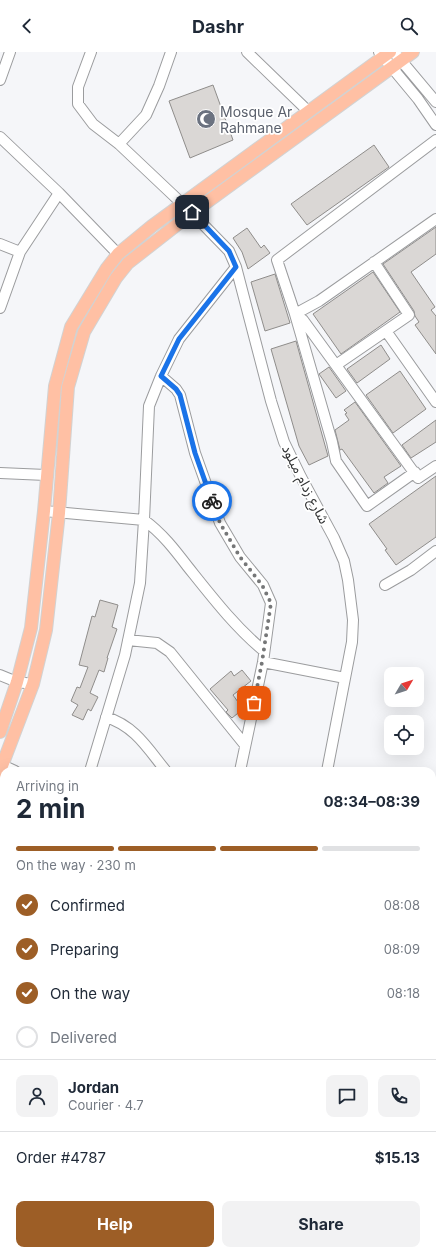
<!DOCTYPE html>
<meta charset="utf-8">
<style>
:root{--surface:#fff;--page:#f2f2f3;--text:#1f2937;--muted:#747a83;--line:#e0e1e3;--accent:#9d5e26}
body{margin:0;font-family:Inter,"Noto Sans Arabic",sans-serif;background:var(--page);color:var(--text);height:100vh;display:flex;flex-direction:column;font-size:15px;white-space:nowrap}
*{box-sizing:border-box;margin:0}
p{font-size:13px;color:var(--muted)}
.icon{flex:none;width:22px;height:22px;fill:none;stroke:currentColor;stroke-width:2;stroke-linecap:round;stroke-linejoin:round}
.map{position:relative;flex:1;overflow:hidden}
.sheet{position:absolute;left:0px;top:715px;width:436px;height:488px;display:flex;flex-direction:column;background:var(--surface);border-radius:12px 12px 0 0;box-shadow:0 4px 16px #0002}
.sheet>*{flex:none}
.needle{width:26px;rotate:51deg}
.buttons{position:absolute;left:384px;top:615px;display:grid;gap:8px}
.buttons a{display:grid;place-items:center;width:40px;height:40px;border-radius:8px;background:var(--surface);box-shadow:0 4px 16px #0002;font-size:20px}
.pin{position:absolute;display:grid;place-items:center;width:34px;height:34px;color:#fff;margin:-17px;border-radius:8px;box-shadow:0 2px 6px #0006}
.courier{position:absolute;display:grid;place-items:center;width:40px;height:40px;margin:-20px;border:3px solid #1a73e8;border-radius:50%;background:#fff;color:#222;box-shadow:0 1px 5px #0007}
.headline em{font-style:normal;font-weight:700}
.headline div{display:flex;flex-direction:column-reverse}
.headline{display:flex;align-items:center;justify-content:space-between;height:68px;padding:0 16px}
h1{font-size:26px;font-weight:700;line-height:30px}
.bar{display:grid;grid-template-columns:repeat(4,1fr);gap:6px 4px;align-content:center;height:48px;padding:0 16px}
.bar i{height:5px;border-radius:3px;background:var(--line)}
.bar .active{background:var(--accent)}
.bar p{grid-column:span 4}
.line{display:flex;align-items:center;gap:10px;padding:0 16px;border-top:1px solid var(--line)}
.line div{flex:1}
.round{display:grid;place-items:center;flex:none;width:42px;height:42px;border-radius:8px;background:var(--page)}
ol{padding:0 16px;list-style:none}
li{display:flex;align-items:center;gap:12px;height:44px}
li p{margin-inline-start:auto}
li .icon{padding:4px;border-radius:50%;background:var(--accent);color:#fff;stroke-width:4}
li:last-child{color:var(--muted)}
li i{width:22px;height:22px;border:2px solid var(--line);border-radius:50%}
.primary-button{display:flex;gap:8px;margin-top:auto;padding:8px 16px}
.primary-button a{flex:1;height:46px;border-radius:8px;background:var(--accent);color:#fff;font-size:16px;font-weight:700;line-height:46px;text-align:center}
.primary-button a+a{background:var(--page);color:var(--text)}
header{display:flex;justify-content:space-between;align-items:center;height:52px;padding:0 16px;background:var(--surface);font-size:18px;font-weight:700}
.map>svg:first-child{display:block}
</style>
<header><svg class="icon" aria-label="back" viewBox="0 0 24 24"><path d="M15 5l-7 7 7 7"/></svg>Dashr<svg class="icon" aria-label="search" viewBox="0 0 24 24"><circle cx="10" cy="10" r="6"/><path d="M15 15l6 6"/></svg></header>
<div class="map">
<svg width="436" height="1203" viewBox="0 0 436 1203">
<rect width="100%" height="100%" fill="#f5f6f9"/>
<path fill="#e6e9f3" d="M0 838 4 839V986L0 985Z"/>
<path fill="#dad7d5" stroke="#8f8d8b" d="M213 33 233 88 190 106 169 49Z
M374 93 389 115 307 173 291 152Z
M436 175V202L411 220 435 255 431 258 436 264V302L415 273 419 270 415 264 414 259 383 212Z
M247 176 261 196 264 193 270 201 248 217 242 200 233 186Z
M373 220 400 260 341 302 313 262Z
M275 222 290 271 265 279 251 230Z
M296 289 328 404 309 413 299 394 271 297Z
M381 293 390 307 357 331 347 317Z
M329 315 346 339 336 346 319 322Z
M400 319 426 357 393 381 366 343Z
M355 350 401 414 384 425 388 431 374 441 342 397 340 398 335 378 349 368 345 362 347 361 344 358Z
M436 368V390L411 406 402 393Z
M436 424V485L396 513 385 498 387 497 369 472Z
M100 548 118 553 112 575 117 577 107 606H108L104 620 99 618 90 641 98 645 91 659 88 657 83 668 72 663 78 653 71 649 77 635 80 636 88 615 79 613 92 564 95 565Z
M242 618 251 629 233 643 243 657 232 666 226 660 228 658 210 637 231 619 234 624Z"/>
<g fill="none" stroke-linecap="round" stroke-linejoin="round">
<defs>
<path id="minor" d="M91 0 78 35V52L93 72 119 92 192 161 229 199 236 215 271 349 284 390 301 425 334 486 344 509 348 528 353 568 352 590 327 719
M247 0 308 59
M379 0 418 47 436 73
M394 0 436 50
M0 28 10 0
M0 85 59 141 118 202
M119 92 146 63 159 34 171 0
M436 167 319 249 295 262 303 268 418 426 436 414
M0 192 20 200
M0 256 20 200 59 141
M386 279 436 350
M336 313 409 263 374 210
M161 324 176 337 180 343 195 401 220 471 240 505 263 533 271 551 263 610 240 719
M415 420 367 454 336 409 332 390 295 262 277 208 436 88
M0 421 46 423
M44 459 144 468C162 481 175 498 188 515 212 545 235 575 264 599
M385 533 411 518 436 499
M128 588 157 591 170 600 245 693
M263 610 345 626
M0 623 17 630 33 632
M106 665C135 674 148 697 166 719
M0 712 15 719
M90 719 125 603 140 531 144 468 149 354 161 324 179 287 236 215
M0 1154 4 1155
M432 1196H436
M112 1199 119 1203
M292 1199 294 1203
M407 1199V1203
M36 1203 38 1199
M240 1203 247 1199"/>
<path id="major" d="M0 680 17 630 31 576 44 459 55 334 71 275 107 216 118 202 152 174 390 0
M0 719 33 632 46 578 59 461 68 335 84 280 116 226 128 211 192 161 413 0
M0 1102 4 1103
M432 1152H436
M187 1199 191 1203"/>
</defs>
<use href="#minor" stroke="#9b9c9e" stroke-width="12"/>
<use href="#major" stroke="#d2d2d2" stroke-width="14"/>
<use href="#minor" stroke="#fff" stroke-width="10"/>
<use href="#major" stroke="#ffc0a4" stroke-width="12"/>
</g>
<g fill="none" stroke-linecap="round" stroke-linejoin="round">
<path stroke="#767778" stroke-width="4" stroke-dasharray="0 7.2" d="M212 449 220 471 240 505 262 533 271 551 262 610 254 651"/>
<path stroke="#1a73e8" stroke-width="5" d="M192 160 229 199 236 215 179 287 161 324 176 337 180 343 195 401 212 449"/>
</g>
<defs>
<symbol id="mosque-disc" viewBox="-11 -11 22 22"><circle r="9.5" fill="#6b7280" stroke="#fff"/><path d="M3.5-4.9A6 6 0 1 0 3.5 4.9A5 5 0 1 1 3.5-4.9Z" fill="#fff"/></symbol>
</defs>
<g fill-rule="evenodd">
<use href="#mosque-disc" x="195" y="56" width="22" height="22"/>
</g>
<g text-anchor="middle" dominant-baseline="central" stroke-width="3.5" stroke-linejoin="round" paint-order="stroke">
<g font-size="14" fill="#5b616d" stroke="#fff" text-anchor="start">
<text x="220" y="59">Mosque Ar<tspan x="220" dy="16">Rahmane</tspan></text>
</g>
<g font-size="14" fill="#313233" stroke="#fff">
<text transform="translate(306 432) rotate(63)">شارع زدام ميلود</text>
</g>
</g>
</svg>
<div class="buttons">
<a><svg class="needle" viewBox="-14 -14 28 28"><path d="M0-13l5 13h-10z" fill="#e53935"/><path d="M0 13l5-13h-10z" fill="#747a83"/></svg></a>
<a><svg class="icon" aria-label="locate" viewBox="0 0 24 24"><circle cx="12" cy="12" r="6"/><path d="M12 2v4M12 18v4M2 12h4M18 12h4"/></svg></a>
</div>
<div class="pin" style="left:254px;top:651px;background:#ea580c"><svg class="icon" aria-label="bag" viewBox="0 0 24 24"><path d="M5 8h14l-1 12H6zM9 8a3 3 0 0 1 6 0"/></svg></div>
<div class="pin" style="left:192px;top:160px;background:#1f2937"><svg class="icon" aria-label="home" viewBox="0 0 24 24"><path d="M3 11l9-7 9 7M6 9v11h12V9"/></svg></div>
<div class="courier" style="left:212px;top:449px"><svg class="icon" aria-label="bike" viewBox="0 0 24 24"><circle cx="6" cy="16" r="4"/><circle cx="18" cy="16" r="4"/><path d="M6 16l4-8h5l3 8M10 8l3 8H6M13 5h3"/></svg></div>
<section class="sheet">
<div class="headline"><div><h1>2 min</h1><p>Arriving in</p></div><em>08:34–08:39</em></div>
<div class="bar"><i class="active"></i><i class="active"></i><i class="active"></i><i></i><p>On the way · 230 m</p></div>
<ol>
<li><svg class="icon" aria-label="check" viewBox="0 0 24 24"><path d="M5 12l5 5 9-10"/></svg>Confirmed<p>08:08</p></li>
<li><svg class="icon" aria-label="check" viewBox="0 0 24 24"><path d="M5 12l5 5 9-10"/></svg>Preparing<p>08:09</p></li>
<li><svg class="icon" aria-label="check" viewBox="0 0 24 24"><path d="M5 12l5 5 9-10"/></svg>On the way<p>08:18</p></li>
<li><i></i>Delivered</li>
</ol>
<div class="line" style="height:72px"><a class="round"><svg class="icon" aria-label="person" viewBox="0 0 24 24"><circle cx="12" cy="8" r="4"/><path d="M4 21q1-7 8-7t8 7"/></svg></a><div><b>Jordan</b><p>Courier · 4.7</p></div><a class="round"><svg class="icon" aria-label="chat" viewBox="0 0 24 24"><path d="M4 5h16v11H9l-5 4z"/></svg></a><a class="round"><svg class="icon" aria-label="phone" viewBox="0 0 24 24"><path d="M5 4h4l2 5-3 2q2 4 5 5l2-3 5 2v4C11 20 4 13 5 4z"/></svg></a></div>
<div class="line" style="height:52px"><div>Order #4787</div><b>$15.13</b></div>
<div class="primary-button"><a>Help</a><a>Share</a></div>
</section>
</div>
